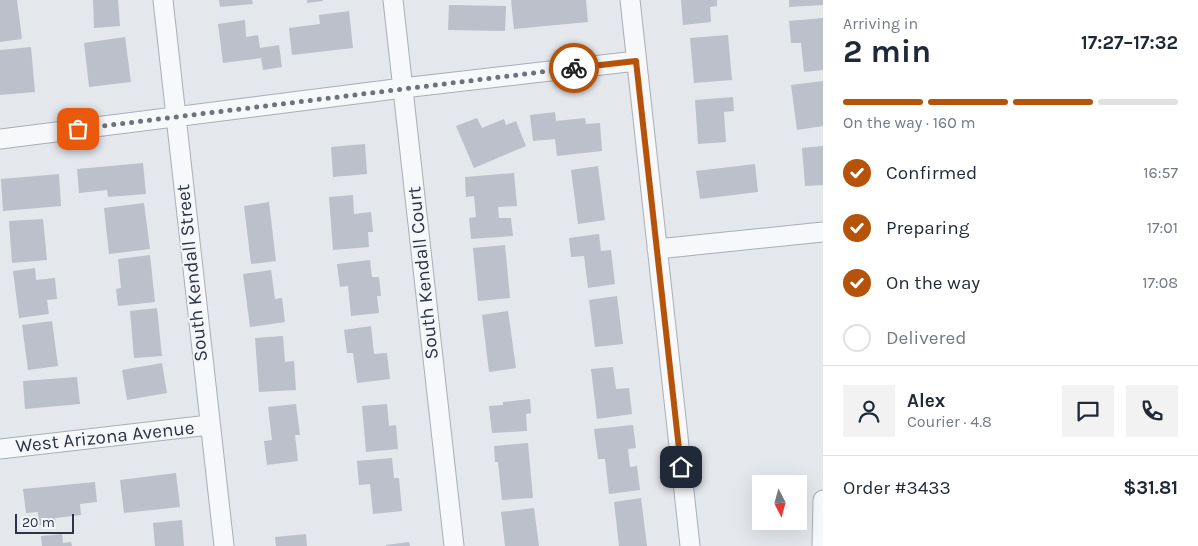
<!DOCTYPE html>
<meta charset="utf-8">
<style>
:root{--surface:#fff;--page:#f2f2f3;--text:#1f2937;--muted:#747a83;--line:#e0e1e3;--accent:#b45309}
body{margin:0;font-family:Karla,sans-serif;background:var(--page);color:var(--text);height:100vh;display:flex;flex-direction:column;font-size:19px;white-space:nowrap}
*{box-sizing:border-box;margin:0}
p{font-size:16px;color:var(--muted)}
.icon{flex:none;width:28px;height:28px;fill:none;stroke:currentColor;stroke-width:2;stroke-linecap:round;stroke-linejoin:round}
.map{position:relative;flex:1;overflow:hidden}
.details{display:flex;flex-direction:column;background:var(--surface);width:375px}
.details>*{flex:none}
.needle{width:32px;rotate:174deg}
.fabs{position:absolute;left:752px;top:475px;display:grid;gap:10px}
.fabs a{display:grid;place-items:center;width:55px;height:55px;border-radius:0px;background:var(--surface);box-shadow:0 5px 20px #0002;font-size:25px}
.scale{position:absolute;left:15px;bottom:12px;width:59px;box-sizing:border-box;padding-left:5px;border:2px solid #2b3445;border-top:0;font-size:14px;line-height:18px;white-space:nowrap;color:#2b3445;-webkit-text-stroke:4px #f4f6f9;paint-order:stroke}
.pin{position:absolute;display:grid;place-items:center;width:42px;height:42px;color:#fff;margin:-21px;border-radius:10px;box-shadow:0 2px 8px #0006}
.courier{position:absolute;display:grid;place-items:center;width:50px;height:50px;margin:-25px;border:4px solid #b45309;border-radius:50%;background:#fff;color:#222;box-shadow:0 1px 6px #0007}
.head em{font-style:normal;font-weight:700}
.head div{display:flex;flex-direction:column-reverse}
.head{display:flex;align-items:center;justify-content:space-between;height:85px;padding:0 20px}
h1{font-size:32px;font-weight:700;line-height:38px}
.bar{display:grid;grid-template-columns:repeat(4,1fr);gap:8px 5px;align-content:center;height:60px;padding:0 20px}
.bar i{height:6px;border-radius:4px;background:var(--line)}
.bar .current{background:var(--accent)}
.bar p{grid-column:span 4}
.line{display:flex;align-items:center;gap:12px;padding:0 20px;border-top:1px solid var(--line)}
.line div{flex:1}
.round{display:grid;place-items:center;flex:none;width:52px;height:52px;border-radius:0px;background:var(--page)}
ol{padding:0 20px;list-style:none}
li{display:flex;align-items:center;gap:15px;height:55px}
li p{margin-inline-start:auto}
li .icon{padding:5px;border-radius:50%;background:var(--accent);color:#fff;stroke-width:4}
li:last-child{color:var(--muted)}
li i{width:28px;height:28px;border:2px solid var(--line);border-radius:50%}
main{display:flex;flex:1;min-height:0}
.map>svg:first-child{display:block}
</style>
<main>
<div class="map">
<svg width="823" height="546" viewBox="0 0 823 546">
<rect width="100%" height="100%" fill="#e4e7ec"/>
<path fill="#bbc0ca" d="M0 0H17L22 39 0 42Z
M93 0H118L120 26 94 28Z
M219 0H252L253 4 220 7Z
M307 0H323V1L307 3Z
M511 0H586L588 22 514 29Z
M681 0H717V6L710 7 711 22 683 25Z
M789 0H823V5L789 7Z
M449 5 506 6 505 31 448 30Z
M349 11 353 48 292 55 289 28 320 24 319 15Z
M823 18V70L804 72 801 43H791L789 21Z
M245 20 246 37 258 35 260 48 279 45 282 67 263 70 261 58 223 63 218 24Z
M728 35 732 80 694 83 690 38Z
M125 37 131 82 89 87 84 43Z
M31 47 35 92 0 95V50Z
M823 81V126L797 130 791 85Z
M733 97 734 111 724 112 726 142 698 144 695 100Z
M555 112 556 121 585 118 586 124 600 123 602 151 557 156 555 139 533 141 530 115Z
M477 118 482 128 504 119 506 125 516 121 526 146 474 168 456 126Z
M365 144 367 174 333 177 331 147Z
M823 146V185L805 186 802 148Z
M143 163 146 194 108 197 107 190 79 193 77 169Z
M755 164 758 192 700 199 696 171Z
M598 166 605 220 578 224 571 170Z
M514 173 517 206 498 207 499 218H511L513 236 471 239 469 218 476 217 474 196 466 197 465 177Z
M59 174 61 206 3 211 1 179Z
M353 195 354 214 371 212 373 232H368L369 247 333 250 329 197Z
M269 202 276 261 251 264 244 206Z
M144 203 150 249 109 254 104 208Z
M43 219 47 260 12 263 9 221Z
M599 234 601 251 611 250 615 284 588 288 584 256 571 257 569 238Z
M505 245 510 298 478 301 473 248Z
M150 255 155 302 118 306 116 289 121 288 118 259Z
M370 260 372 277H379L381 296H377L379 313 351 316 348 286 340 287 337 264Z
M35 268 36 280 55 278 57 299 47 300 49 314 19 318 13 271Z
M271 270 275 299 282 298 285 322 250 327 243 274Z
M617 296 623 344 595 347 589 300Z
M157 308 162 356 134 358 130 311Z
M508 311 516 368 489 372 482 315Z
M52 321 58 366 28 370 22 325Z
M371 326 374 354 387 353 390 379 357 383 353 353H347L344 330Z
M283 336 285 362 294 361 296 390 259 392 255 338Z
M162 363 167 393 127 400 122 370Z
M613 367 616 389 629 388 632 414 597 419 591 369Z
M77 377 80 404 25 409 23 381Z
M530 399 531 413 526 414 527 431 492 433 489 406 503 405V402Z
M296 404 300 435H295L298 461 267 465 264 441 272 440 268 407Z
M387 404 389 426 396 425 398 449 366 452 362 406Z
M633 425 636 448 628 449 630 467 637 466 640 490 609 494 605 459H598L594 429Z
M528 443 533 498 502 500 498 462H495L494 446Z
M392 458 394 478H399L402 511 373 514 370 484 359 485 357 461Z
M176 473 180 507 124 513 120 480Z
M95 482 97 502 80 504 81 515 55 518 56 524 39 525 38 512 26 513 23 489Z
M641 498 647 546H619L614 502Z
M534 508 539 546H505L501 512Z
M182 520 184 546H155L153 523Z
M62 534 63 543 71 542 72 546H42L41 536Z
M306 534 307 546H276L275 537Z
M409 542 410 546H386V545Z"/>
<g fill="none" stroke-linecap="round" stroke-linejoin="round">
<defs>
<path id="minor" d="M163 0 224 546
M393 0 454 546
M630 0 690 546
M0 139 403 88 636 61
M657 249 823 232
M0 449 209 425
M822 546 823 500"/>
</defs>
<use href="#minor" stroke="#a9aeb7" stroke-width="21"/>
<use href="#minor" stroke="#f7f8fa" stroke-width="19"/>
</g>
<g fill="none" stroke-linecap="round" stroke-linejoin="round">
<path stroke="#6c737f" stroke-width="5" stroke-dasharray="0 9" d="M78 129 574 68"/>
<path stroke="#b45309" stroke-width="6" d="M574 68 636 61 681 467"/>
</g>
<g text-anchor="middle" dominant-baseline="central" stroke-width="4" stroke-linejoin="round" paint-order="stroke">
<g font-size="19" fill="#2b3445" stroke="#f4f6f9">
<text transform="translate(192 273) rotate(-96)">South Kendall Street</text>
<text transform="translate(423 273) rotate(-96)">South Kendall Court</text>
<text transform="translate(105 437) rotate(-6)">West Arizona Avenue</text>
</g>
</g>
</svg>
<div class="fabs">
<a><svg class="needle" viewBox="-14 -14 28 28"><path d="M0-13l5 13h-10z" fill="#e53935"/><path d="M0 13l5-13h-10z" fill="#747a83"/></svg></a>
</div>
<div class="scale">20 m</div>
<div class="pin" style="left:78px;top:129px;background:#ea580c"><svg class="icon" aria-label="bag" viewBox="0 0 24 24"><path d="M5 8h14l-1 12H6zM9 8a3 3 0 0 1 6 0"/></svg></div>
<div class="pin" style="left:681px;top:467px;background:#1f2937"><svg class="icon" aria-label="home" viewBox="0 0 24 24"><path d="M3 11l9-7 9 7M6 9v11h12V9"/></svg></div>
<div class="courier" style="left:574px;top:68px"><svg class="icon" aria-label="bike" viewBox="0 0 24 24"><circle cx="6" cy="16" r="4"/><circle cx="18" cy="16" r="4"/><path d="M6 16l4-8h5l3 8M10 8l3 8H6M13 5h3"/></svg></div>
</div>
<section class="details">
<div class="head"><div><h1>2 min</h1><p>Arriving in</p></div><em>17:27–17:32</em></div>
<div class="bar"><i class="current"></i><i class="current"></i><i class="current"></i><i></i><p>On the way · 160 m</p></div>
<ol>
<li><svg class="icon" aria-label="check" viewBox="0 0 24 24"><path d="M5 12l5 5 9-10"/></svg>Confirmed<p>16:57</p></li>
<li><svg class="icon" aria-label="check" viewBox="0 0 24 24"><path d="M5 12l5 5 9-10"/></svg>Preparing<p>17:01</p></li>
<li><svg class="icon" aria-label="check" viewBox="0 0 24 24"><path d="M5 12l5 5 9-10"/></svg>On the way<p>17:08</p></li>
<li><i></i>Delivered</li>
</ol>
<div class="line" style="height:90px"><a class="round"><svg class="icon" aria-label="person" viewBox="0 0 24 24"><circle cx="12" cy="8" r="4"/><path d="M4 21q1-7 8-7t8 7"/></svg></a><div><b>Alex</b><p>Courier · 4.8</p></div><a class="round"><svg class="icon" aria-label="chat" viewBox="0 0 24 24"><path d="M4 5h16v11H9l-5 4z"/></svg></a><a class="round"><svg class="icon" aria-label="phone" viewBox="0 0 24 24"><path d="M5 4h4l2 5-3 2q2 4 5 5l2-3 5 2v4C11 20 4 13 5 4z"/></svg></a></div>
<div class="line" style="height:65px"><div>Order #3433</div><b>$31.81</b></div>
</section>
</main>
